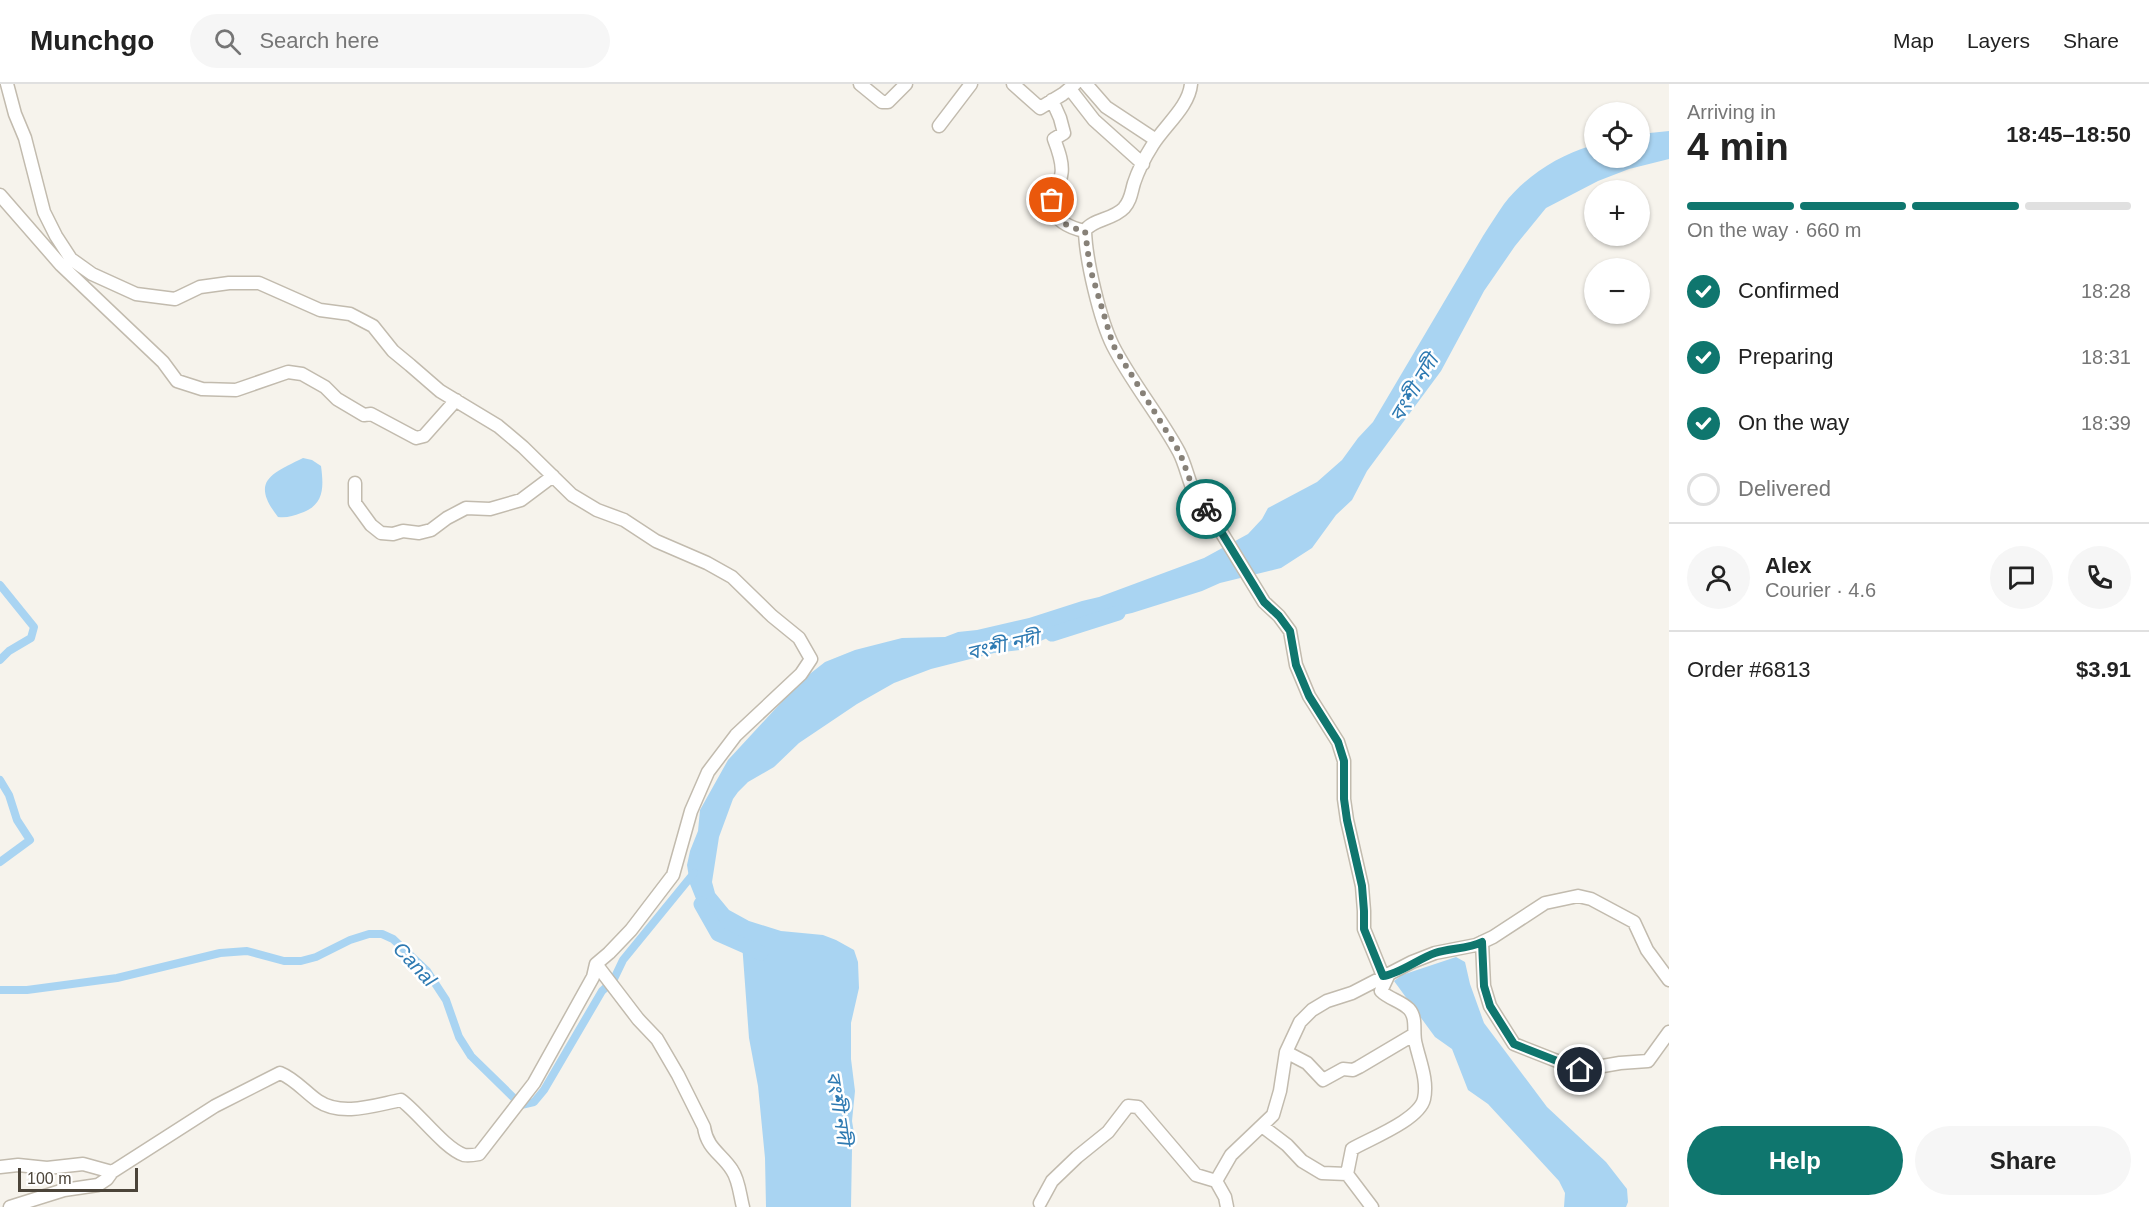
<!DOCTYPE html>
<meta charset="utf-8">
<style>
:root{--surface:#fff;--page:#f6f6f6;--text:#222;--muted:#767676;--line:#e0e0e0;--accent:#0f766e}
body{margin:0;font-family:Arial,"Noto Sans Bengali",sans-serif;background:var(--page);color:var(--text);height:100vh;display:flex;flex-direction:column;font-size:22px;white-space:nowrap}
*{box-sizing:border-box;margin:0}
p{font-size:20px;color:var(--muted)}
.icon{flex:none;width:33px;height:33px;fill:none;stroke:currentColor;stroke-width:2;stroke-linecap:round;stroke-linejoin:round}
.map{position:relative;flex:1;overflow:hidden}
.panel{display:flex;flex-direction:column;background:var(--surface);width:480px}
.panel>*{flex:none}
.fabs{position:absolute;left:1584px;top:18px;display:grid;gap:12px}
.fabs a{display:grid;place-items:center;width:66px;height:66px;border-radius:50%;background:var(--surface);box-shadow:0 2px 4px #0004;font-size:30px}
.scale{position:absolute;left:18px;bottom:15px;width:120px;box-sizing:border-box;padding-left:6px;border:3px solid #4b4439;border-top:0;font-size:16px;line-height:21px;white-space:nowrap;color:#4b4439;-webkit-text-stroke:4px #fff;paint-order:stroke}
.pin{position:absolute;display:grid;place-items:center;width:51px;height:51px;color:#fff;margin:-26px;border:3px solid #fff;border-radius:50%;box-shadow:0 2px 6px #0007}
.courier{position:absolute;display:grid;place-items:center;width:60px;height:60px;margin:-30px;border:4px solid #0f766e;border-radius:50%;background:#fff;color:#222;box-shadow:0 2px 8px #0007}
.summary em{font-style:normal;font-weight:600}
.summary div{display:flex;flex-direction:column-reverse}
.summary{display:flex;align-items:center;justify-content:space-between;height:102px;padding:0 18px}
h1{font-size:39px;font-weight:600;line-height:45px}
.bar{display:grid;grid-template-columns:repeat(4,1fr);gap:9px 6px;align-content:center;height:72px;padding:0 18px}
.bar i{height:8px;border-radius:4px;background:var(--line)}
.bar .current{background:var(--accent)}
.bar p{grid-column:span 4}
.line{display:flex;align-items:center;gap:15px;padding:0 18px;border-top:2px solid var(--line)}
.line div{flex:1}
.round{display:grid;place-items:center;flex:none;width:63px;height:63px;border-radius:32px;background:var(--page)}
ol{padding:0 18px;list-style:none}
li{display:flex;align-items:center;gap:18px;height:66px}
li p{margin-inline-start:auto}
li .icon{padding:6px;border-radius:50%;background:var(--accent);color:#fff;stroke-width:4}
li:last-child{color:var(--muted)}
li i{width:33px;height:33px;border:3px solid var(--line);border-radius:50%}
.button{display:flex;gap:12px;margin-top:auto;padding:12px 18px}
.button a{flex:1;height:69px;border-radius:36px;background:var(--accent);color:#fff;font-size:24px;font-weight:600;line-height:69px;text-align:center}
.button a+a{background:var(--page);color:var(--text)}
header{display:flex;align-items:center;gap:36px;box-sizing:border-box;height:84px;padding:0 30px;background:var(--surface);border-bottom:2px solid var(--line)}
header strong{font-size:28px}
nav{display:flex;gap:33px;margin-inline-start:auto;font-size:21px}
.search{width:420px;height:54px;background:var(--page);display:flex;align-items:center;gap:15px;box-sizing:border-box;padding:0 21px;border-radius:33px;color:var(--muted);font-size:22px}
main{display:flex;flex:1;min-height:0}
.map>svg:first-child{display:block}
</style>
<header>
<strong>Munchgo</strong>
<div class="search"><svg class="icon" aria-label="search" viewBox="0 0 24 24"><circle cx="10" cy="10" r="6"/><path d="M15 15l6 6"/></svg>Search here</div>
<nav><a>Map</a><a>Layers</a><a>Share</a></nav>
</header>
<main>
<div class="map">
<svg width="1669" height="1123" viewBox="0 0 1669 1123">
<rect width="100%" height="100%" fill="#f6f3ec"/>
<path fill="#a9d4f2" d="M1669 47V75L1629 85 1598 97 1546 124 1515 162 1484 207 1441 287 1367 387 1352 416 1336 431 1312 464 1298 473 1281 484 1220 499 1202 507 1132 529 1077 541 1020 566 994 569 931 585 894 599 857 620 799 659 774 683 748 698 738 708 733 715 719 753 712 798 715 809 729 826 749 837 781 847 823 851 836 856 854 866 858 878 859 904 851 939V975L855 1007 852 1037 854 1049 852 1065 851 1123H766L765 1074 758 1002 749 954 742 859 730 854 710 836 698 820 690 800 687 781 690 767 698 747 700 726 728 676 802 596 825 578 855 566 902 554 945 553 958 548 977 546 1029 534 1082 517 1099 513 1204 474 1248 450 1262 435 1268 424 1317 398 1342 376 1358 354 1373 338 1483 152C1490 141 1497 130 1504 120 1525 93 1557 72 1590 62L1594 61V74H1640V50Z
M303 374 312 376 321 382C324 404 324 421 301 429 293 432 287 434 278 433 250 397 271 390 303 374Z
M1456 873 1465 878 1470 900 1484 939 1547 1023 1606 1078 1627 1105 1628 1118 1626 1123H1564L1565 1109 1559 1097 1488 1020 1468 1006 1452 965 1435 953 1394 897 1402 891Z"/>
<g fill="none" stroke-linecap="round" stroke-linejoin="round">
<path stroke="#a9d4f2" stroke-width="8" d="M0 501 34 543 31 554 9 567 0 576
M0 696 9 711 17 736 30 756 0 778
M0 906H27L117 894 220 869 247 867 284 877H301L316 873 350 856 369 850H382L393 855 427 887 446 916 459 953 471 972 521 1021 534 1018 544 1006 602 907 613 897 623 876 694 789"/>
<path stroke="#a9d4f2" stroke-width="15" d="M1052 550 1118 529
M701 820 718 850 761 869"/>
<defs>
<path id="minor" d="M860 0 882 18H888L906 0
M1013 0 1040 24 1063 10 1075 0
M1086 0 1106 23 1156 56
M1191 0C1189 23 1164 42 1152 62 1145 73 1138 87 1134 99 1131 109 1131 116 1124 124 1113 136 1092 135 1085 147 1086 177 1100 236 1113 262 1132 299 1159 331 1179 368 1189 387 1190 414 1209 428L1264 518 1279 532 1290 547 1296 581 1309 612 1338 658 1344 677V715L1347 736 1362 802 1364 827V845L1383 892
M1070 5 1094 36 1143 80
M1052 16 1060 34 1064 49 1054 55C1066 86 1064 91 1049 121 1056 137 1069 144 1085 147
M939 42 971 0
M0 111 61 181 163 278 177 297 202 305 236 306 288 288 302 290 325 303 337 315 364 331 371 330 416 354 424 352 456 316
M355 399V419L371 441 381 449 393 450 403 447 419 449 431 446 447 434 466 424 490 425 521 416 553 392
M1482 858 1484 902 1490 922 1514 960 1580 986 1620 979 1648 977 1669 948
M596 880 638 935 657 955 678 991 704 1043C707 1065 722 1070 732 1086 739 1096 740 1112 743 1123
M1286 968 1307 979 1323 996 1343 985 1353 986 1359 983 1413 951
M1262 1042 1287 1061 1302 1077 1322 1089 1347 1090
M0 1083 18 1081 47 1084 83 1080 112 1088 215 1022 280 989C295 995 305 1008 318 1017 342 1033 375 1021 401 1016 419 1029 444 1064 464 1071 469 1072 474 1071 479 1070L534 999 593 893 596 880 609 869 631 846 673 791 691 727 708 688 736 651 801 590 811 575 799 554 772 532 732 493 707 479 656 457 624 436 597 426 572 411 523 363 498 342 440 307 410 281 393 267 373 242 350 230 320 226 259 199H229L200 203 175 215 136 210 92 190 71 175 56 152 44 128 25 54 15 30 7 0
M1216 1097 1231 1071 1273 1031 1280 1007 1286 968 1300 938 1312 926 1327 917 1352 909 1412 878 1435 869 1476 861 1493 853 1545 819 1578 812 1591 815 1634 838 1647 866 1669 896
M1040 1119 1052 1097 1077 1073 1108 1048 1128 1022 1138 1023 1196 1091 1216 1097 1225 1113 1227 1123
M10 1123 64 1106 98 1101 107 1095 112 1088
M1372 1123 1347 1090 1352 1065C1369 1055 1419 1036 1424 1015 1428 997 1420 978 1416 961 1412 949 1418 935 1409 925 1401 917 1389 915 1381 907L1388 892"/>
</defs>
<use href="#minor" stroke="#c2bbae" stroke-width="15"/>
<use href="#minor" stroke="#fff" stroke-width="12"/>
</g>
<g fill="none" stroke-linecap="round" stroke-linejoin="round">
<path stroke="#878178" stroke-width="6" stroke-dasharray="0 10.8" d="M1052 116 1049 121C1055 137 1069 144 1085 147L1090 184 1113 261 1180 369 1195 410 1206 425"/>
<path stroke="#0f766e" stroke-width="8" d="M1206 425 1209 428 1264 518 1279 532 1290 547 1296 581 1309 612 1338 658 1344 677V715L1347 736 1362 802 1364 827V845L1383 892C1397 891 1420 874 1435 869 1450 864 1468 865 1482 858L1484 902 1490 922 1514 960 1580 986"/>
</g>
<g text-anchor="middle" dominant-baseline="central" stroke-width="5" stroke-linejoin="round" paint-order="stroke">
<g font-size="20" font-style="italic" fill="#2e7ab2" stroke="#fff">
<text transform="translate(1414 304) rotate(-59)">বংশী নদী</text>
<text transform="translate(1003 561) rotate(-13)">বংশী নদী</text>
<text transform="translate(415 880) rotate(47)">Canal</text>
<text transform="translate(839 1024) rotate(81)">বংশী নদী</text>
</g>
</g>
</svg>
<div class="fabs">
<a><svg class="icon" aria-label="locate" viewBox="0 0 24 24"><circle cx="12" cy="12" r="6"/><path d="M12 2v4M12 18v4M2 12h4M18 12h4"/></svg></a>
<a>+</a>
<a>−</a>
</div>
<div class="scale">100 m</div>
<div class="pin" style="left:1052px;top:116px;background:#ea580c"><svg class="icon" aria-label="bag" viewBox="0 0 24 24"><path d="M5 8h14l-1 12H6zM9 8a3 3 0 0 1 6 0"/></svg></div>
<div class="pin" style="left:1580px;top:986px;background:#1f2937"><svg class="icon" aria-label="home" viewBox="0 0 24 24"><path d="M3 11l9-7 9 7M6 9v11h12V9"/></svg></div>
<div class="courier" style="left:1206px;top:425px"><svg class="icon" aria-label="bike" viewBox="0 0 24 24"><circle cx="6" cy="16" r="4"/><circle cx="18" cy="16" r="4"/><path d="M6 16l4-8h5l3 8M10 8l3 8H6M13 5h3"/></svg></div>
</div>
<section class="panel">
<div class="summary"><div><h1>4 min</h1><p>Arriving in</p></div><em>18:45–18:50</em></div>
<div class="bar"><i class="current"></i><i class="current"></i><i class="current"></i><i></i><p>On the way · 660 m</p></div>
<ol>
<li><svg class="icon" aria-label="check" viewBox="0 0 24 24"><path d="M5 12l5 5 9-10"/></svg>Confirmed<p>18:28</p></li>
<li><svg class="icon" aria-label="check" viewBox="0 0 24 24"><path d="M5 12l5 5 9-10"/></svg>Preparing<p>18:31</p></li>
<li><svg class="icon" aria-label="check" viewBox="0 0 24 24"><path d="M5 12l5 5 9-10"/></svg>On the way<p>18:39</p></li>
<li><i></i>Delivered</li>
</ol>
<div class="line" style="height:108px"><a class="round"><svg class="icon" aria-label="person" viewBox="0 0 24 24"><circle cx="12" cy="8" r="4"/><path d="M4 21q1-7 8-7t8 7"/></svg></a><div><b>Alex</b><p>Courier · 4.6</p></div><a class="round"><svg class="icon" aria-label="chat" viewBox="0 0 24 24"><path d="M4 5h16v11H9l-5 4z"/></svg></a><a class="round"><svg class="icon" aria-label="phone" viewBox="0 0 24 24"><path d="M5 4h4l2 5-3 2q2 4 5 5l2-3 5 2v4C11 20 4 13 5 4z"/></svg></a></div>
<div class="line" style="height:78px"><div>Order #6813</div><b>$3.91</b></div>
<div class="button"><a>Help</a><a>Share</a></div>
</section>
</main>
